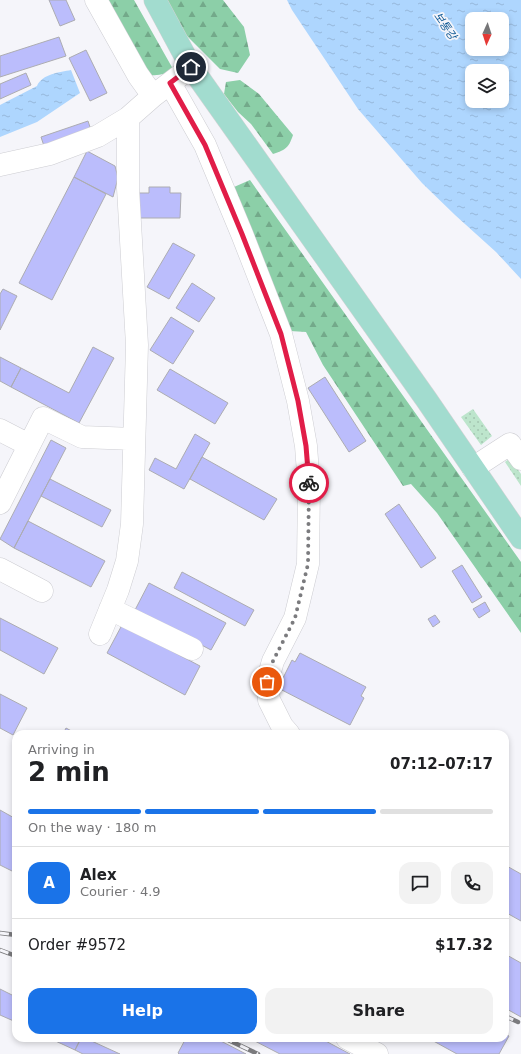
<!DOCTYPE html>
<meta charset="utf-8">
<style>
:root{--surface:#fff;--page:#f2f2f2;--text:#202124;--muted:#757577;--line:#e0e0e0;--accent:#1a73e8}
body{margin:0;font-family:"DejaVu Sans","Noto Sans KR",sans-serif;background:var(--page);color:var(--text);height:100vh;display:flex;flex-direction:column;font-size:15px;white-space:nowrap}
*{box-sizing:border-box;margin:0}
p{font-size:13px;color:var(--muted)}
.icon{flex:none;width:22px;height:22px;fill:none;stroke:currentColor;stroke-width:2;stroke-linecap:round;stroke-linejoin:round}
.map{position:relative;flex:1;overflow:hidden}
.side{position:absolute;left:12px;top:730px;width:497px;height:312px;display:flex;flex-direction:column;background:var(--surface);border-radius:12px;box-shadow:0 2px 6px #0003}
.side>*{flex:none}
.needle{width:26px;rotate:183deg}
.tools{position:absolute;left:465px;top:12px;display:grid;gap:8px}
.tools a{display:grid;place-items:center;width:44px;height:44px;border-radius:8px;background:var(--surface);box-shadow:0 2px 6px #0003;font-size:20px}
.pin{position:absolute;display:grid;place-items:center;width:34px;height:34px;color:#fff;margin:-17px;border:2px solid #fff;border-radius:50%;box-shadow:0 1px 4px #0007}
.courier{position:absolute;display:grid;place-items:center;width:40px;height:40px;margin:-20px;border:3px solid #e11d48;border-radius:50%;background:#fff;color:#222;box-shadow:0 1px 5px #0007}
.headline em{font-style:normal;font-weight:800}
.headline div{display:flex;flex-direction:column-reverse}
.headline{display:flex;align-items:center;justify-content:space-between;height:68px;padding:0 16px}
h1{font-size:26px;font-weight:800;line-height:30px}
.bar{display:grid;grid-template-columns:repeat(4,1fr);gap:6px 4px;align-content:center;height:48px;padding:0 16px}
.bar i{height:5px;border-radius:3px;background:var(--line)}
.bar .current{background:var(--accent)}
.bar p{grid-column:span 4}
.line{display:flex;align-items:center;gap:10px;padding:0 16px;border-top:1px solid var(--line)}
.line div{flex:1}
.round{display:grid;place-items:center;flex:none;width:42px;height:42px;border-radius:12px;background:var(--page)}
.action{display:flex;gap:8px;margin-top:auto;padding:8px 16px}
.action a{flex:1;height:46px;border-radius:12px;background:var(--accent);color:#fff;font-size:16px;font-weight:800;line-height:46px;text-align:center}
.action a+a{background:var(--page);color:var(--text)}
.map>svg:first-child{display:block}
</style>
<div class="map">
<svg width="521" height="1054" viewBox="0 0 521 1054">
<defs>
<pattern id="grass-dots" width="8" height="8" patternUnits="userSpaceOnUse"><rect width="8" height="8" fill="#bde5cc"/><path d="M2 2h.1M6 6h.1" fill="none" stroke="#a3c5b0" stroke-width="1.8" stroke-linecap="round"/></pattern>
<pattern id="forest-firs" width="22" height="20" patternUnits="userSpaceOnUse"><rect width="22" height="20" fill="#8ccfa8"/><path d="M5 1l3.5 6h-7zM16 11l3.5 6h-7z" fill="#73a98a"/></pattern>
<pattern id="water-ripples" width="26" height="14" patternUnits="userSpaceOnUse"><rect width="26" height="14" fill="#aed6fe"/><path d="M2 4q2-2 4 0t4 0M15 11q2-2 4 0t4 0" fill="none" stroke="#96b8db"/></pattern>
</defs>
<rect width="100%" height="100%" fill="#f5f5fa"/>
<path fill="url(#grass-dots)" d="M473 409 492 436 481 445 461 417Z
M510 458 521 474V486L505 462Z"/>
<path fill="url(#forest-firs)" d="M107 0H134L173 69C166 74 159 76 150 75Z
M162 0H223L244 27 250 55 238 73 220 69 174 23Z
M240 80 259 94 293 135C289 147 286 150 273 154L251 124 238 112 224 94 226 82Z
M250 180 521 562V633L437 513 411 484 403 486 323 365 306 332 290 331 234 187Z"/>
<path fill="url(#water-ripples)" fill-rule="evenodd" d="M287 0H521V279L496 252 455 215 422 183 358 109 292 10ZM472 19H502V49H472ZM472 71H502V101H472Z
M71 70 80 93 37 122 0 137V105L37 86C42 74 60 72 71 70Z"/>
<path fill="#bbbdfc" stroke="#acacb1" d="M49 0H66L75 20 60 26Z
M59 37 66 56 0 77V56Z
M86 50 107 93 90 101 69 58Z
M26 73 31 85 0 99V84Z
M88 121 92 133 45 149 41 137Z
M87 151 115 166 118 178 113 197 74 177Z
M74 177 106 194 52 300 19 283Z
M149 187H170V193H181L180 218H138V193H149Z
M173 243 195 255 169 299 147 287Z
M192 283 215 298 199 322 176 308Z
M3 289 17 296 0 330V294Z
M171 317 194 331 173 364 150 350Z
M93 347 114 358 79 423 11 387 21 368 69 393Z
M0 357 21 368 11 387 0 381Z
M170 369 228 403 215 424 157 390Z
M325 377 366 441 349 452 308 388Z
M195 434 210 443 184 489 149 470 155 458 176 469Z
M51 440 66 448 14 548 0 539Z
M202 457 277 499 264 520 190 479Z
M50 479 111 510 102 527 41 496Z
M399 504 436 558 421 568 385 514Z
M28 521 105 561 91 587 14 548Z
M462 565 482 597 472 603 452 571Z
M182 572 254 610 245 626 174 588Z
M149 583 226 623 211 650 135 610Z
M485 602 490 611 479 618 473 609Z
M435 615 440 622 433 627 428 619Z
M0 618 58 648 44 674 0 650Z
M122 625 200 666 185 695 107 653Z
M300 653 366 687 361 696 364 698 350 725 278 688 292 660 295 662Z
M0 694 27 708 13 735 0 728Z
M66 728 77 734H63Z
M0 810 16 819V873L0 865Z
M505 865 521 874V921L505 912Z
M505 954 521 963V1017L505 1008Z
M0 989 16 997V1022L0 1015Z
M505 1034 509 1036 499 1054H457L428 1038H505Z
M49 1038H81L75 1050Z
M81 1038H85L120 1054H83L75 1050Z
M186 1038H215L246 1054H179L178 1053Z
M249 1038H320L350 1054H280Z"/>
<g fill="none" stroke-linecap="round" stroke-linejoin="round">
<defs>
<path id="minor" d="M96 0 138 75 153 96
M170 83 205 145 242 234 281 334 298 401 306 446 309 486 308 564 295 618 273 661 267 682 269 700 282 726 289 734
M0 165 50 154 98 136 128 118 153 96 182 74
M0 430 29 445
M473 468 510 444 521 459
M0 503 43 418 82 437 134 439
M0 569 42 591
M110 609 192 649
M100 634 118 590 127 561 132 524 137 345 128 188V118
M347 1038 377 1054"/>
<path id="major" d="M155 0 191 67 426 399 521 538"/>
</defs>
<use href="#minor" stroke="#cdcdd2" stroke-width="23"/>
<use href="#major" stroke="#d3d3d4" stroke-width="23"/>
<use href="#minor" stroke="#fff" stroke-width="22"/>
<use href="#major" stroke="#a2dccf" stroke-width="22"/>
<defs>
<path id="rail" d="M0 933 16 935
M0 950 16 956
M505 1016 518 1022
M224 1038 258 1054"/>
</defs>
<use href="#rail" stroke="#7b7b7e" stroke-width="4.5"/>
<use href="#rail" stroke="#f5f5fa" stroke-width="3" stroke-dasharray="9" stroke-linecap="butt"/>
</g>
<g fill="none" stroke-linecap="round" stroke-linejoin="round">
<path stroke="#7b7b7e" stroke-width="4" stroke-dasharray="0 7.2" d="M267 682 273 661 295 618 308 564 309 483"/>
<path stroke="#e11d48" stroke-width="5" d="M191 67 170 83 205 145 242 234 281 334 298 401 306 446 309 483"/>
</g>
<g text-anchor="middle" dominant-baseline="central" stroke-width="3.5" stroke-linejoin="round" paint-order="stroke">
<g font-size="11" font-style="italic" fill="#0f5995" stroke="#f5f5fa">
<text transform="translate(445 26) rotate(55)">보통강</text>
</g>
</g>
</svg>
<div class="tools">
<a><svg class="needle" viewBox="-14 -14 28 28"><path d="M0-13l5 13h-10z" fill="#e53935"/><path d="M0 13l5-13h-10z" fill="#757577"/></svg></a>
<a><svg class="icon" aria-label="layers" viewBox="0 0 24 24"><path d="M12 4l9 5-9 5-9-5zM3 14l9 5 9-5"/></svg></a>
</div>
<div class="pin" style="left:267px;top:682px;background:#ea580c"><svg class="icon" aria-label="bag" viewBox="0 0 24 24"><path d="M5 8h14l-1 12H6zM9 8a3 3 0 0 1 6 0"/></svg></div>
<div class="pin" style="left:191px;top:67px;background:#1f2937"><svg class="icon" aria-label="home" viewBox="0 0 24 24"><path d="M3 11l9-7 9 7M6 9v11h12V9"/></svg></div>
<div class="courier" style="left:309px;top:483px"><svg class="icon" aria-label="bike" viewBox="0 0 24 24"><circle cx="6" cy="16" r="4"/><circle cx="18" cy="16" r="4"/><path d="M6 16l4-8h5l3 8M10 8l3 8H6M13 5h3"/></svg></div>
<section class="side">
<div class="headline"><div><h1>2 min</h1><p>Arriving in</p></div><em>07:12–07:17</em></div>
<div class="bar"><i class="current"></i><i class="current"></i><i class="current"></i><i></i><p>On the way · 180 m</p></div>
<div class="line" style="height:72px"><b class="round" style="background:var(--accent);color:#fff">A</b><div><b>Alex</b><p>Courier · 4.9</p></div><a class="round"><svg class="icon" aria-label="chat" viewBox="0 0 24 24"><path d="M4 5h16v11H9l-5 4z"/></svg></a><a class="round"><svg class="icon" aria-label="phone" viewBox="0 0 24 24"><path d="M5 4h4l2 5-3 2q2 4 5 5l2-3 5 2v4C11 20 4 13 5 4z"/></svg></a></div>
<div class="line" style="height:52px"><div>Order #9572</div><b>$17.32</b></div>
<div class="action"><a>Help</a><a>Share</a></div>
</section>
</div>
